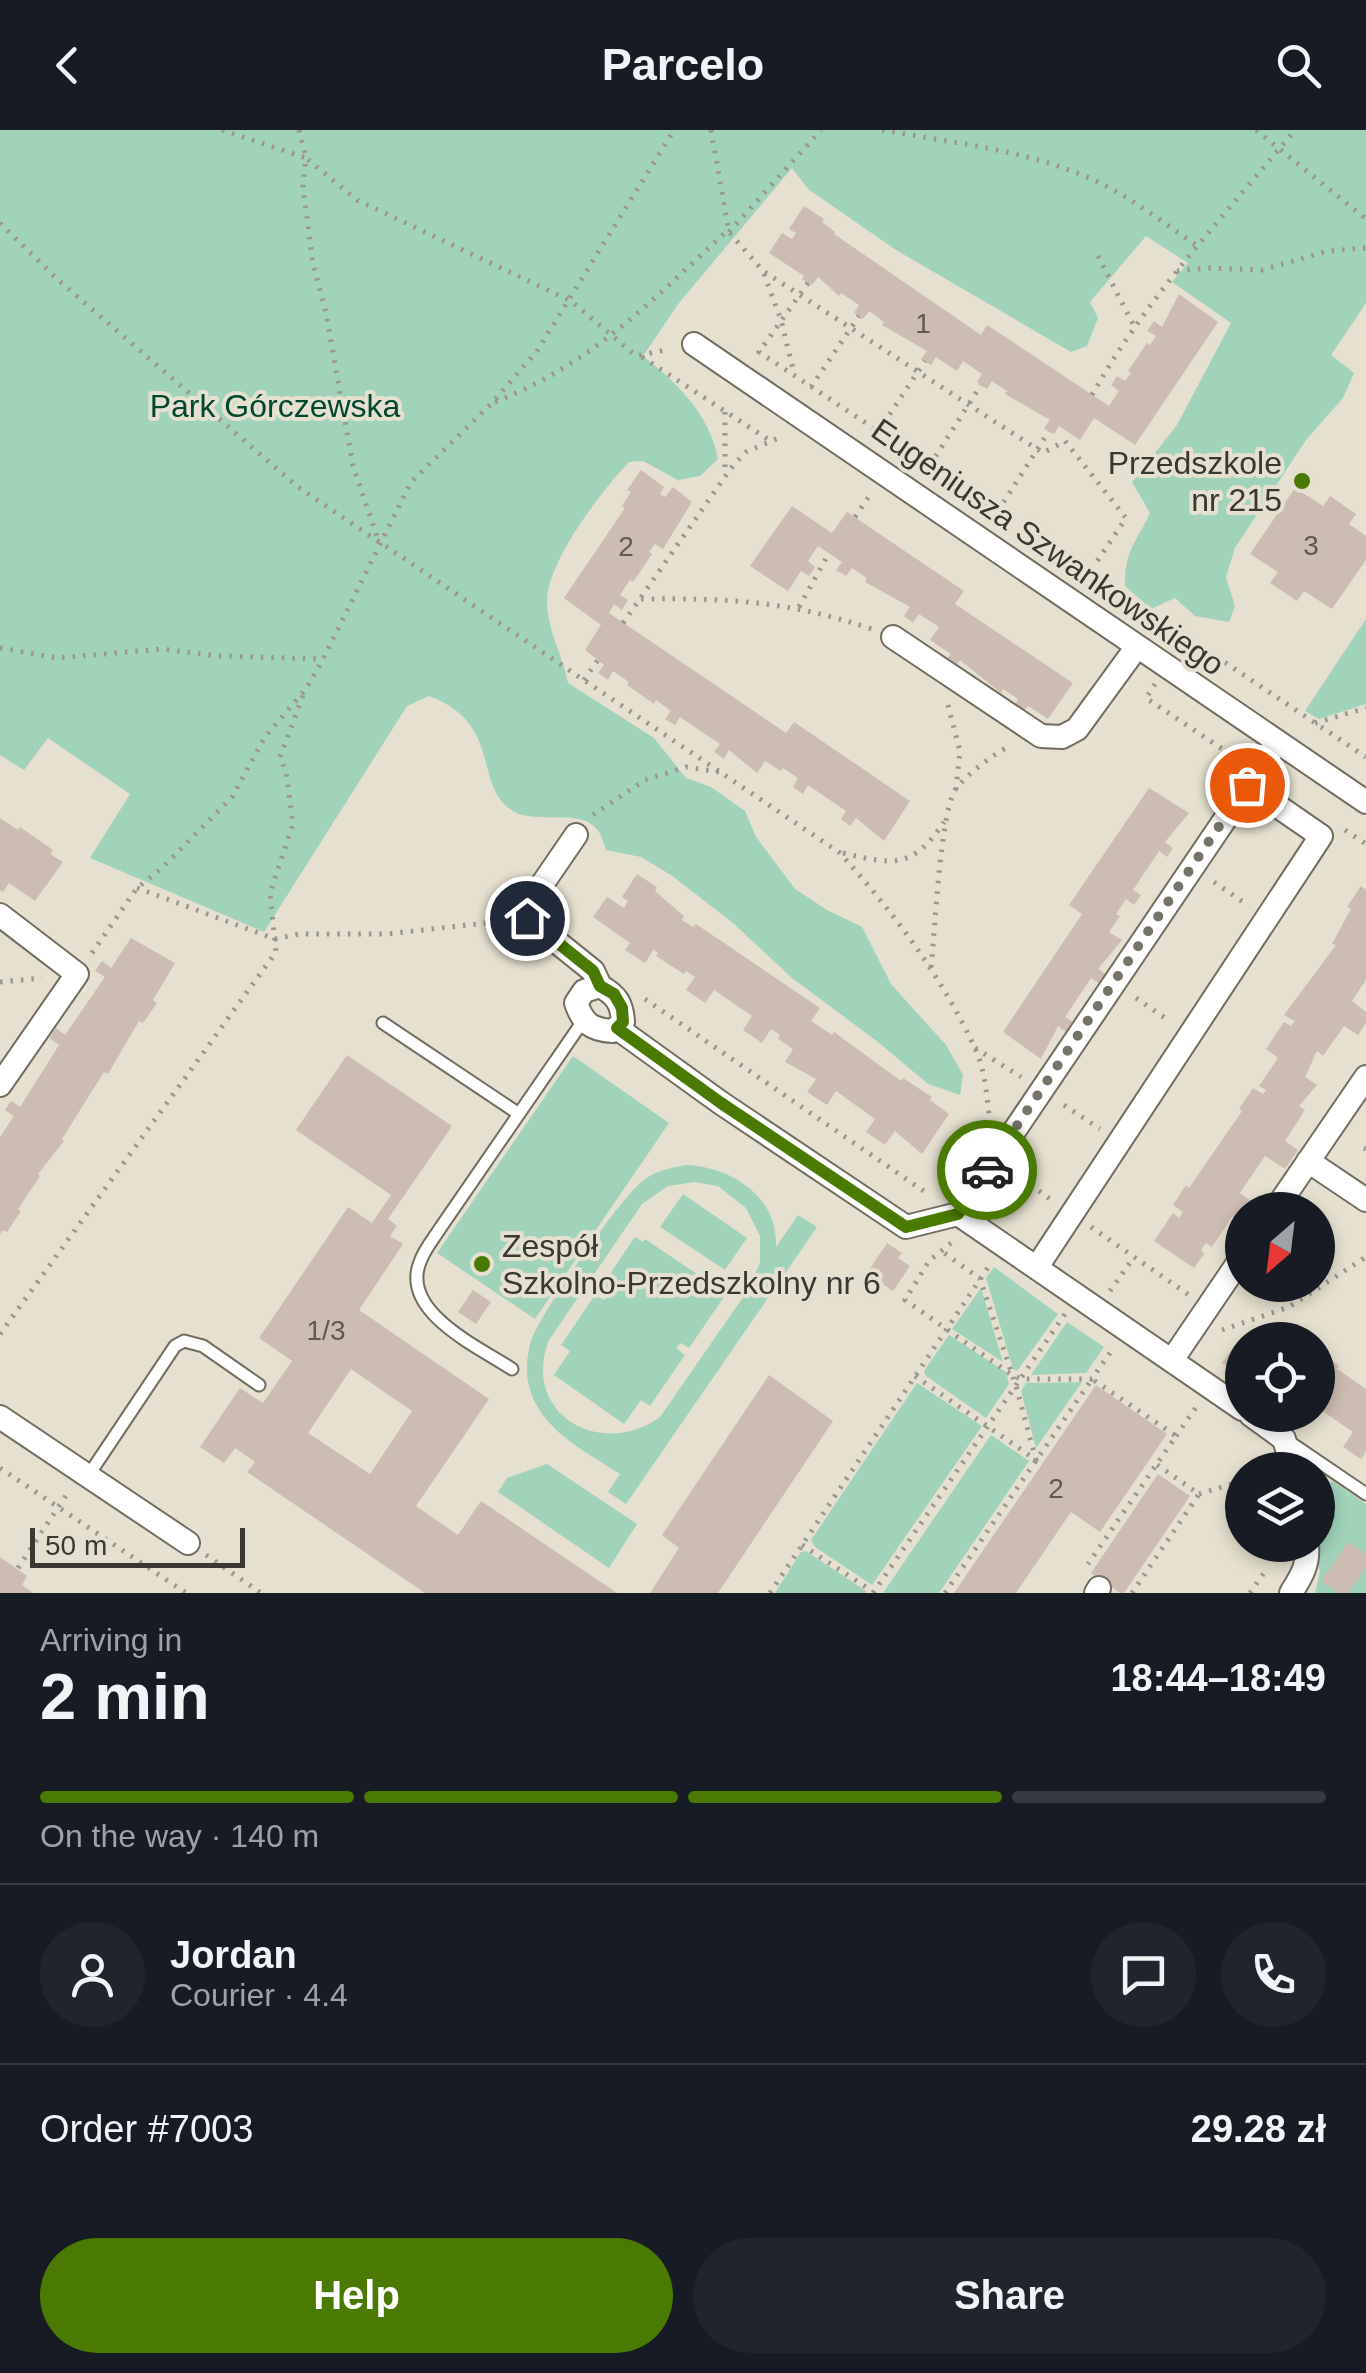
<!DOCTYPE html>
<meta charset="utf-8">
<style>
:root{--surface:#171b24;--page:#20242c;--text:#f1f3f6;--muted:#9ea1a6;--line:#363941;--accent:#4a7a01}
body{margin:0;font-family:Helvetica,sans-serif;background:var(--page);color:var(--text);height:100vh;display:flex;flex-direction:column;font-size:38px;white-space:nowrap}
*{box-sizing:border-box;margin:0}
p{font-size:32px;color:var(--muted)}
.icon{flex:none;width:55px;height:55px;fill:none;stroke:currentColor;stroke-width:2;stroke-linecap:round;stroke-linejoin:round}
.map{position:relative;height:1463px;overflow:hidden}
.side{display:flex;flex-direction:column;background:var(--surface);flex:1}
.side>*{flex:none}
.needle{width:65px;rotate:208deg}
.buttons{position:absolute;left:1225px;top:1062px;display:grid;gap:20px}
.buttons a{display:grid;place-items:center;width:110px;height:110px;border-radius:50%;background:var(--surface);box-shadow:0 5px 15px #0003;font-size:50px}
.scale{position:absolute;left:30px;bottom:25px;width:215px;box-sizing:border-box;padding-left:10px;border:5px solid #3a3832;border-top:0;font-size:28px;line-height:35px;white-space:nowrap;color:#3a3832;-webkit-text-stroke:8px #e5e0cf;paint-order:stroke}
.pin{position:absolute;display:grid;place-items:center;width:85px;height:85px;color:#fff;margin:-42px;border:5px solid #fff;border-radius:50%;box-shadow:0 2px 10px #0007}
.courier{position:absolute;display:grid;place-items:center;width:100px;height:100px;margin:-50px;border:8px solid #4a7a01;border-radius:50%;background:#fff;color:#222;box-shadow:0 2px 12px #0007}
.summary em{font-style:normal;font-weight:700}
.summary div{display:flex;flex-direction:column-reverse}
.summary{display:flex;align-items:center;justify-content:space-between;height:170px;padding:0 40px}
h1{font-size:65px;font-weight:700;line-height:75px}
.bar{display:grid;grid-template-columns:repeat(4,1fr);gap:15px 10px;align-content:center;height:120px;padding:0 40px}
.bar i{height:12px;border-radius:8px;background:var(--line)}
.bar .active{background:var(--accent)}
.bar p{grid-column:span 4}
.line{display:flex;align-items:center;gap:25px;padding:0 40px;border-top:2px solid var(--line)}
.line div{flex:1}
.round{display:grid;place-items:center;flex:none;width:105px;height:105px;border-radius:52px;background:var(--page)}
.primary-button{display:flex;gap:20px;margin-top:auto;padding:20px 40px}
.primary-button a{flex:1;height:115px;border-radius:60px;background:var(--accent);color:#fff;font-size:40px;font-weight:700;line-height:115px;text-align:center}
.primary-button a+a{background:var(--page);color:var(--text)}
header{display:flex;justify-content:space-between;align-items:center;height:130px;padding:0 40px;background:var(--surface);font-size:45px;font-weight:700}
.map>svg:first-child{display:block}
</style>
<header><svg class="icon" aria-label="back" viewBox="0 0 24 24"><path d="M15 5l-7 7 7 7"/></svg>Parcelo<svg class="icon" aria-label="search" viewBox="0 0 24 24"><circle cx="10" cy="10" r="6"/><path d="M15 15l6 6"/></svg></header>
<div class="map">
<svg width="1366" height="1463" viewBox="0 0 1366 1463">
<rect width="100%" height="100%" fill="#e5e0cf"/>
<path fill="#a1d3ba" fill-rule="evenodd" d="M0 0H1366V173L1331 225 1354 243 1343 268 1306 310 1235 418 1226 447 1235 476 1229 492 1195 486 1175 468 1151 479 1125 456C1125 419 1135 415 1150 383L1132 352 1177 295 1231 193 1172 152 1188 133 1146 106 1090 172 1098 188 1087 216 1071 222 896 120 808 59 792 38 679 173 643 226C676 252 710 284 718 329L700 346 678 350 643 331 629 332C602 360 547 432 547 471 547 499 563 526 568 553L654 608 686 648 711 657 745 681 756 707 795 759 827 780 862 797 891 854 946 915 963 945 960 965 928 954 878 912 792 848 733 793 671 745 641 727 606 720C604 714 601 703 596 698 578 678 536 695 513 681 472 656 504 594 429 566L407 576 264 802 90 728 130 664 48 608 24 640 0 625Z
M1366 489V574L1319 589 1305 581Z
M573 926 669 993 535 1189 437 1123Z
M688 1035C733 1038 778 1067 776 1117L798 1085 817 1097 626 1374 608 1362 620 1344C585 1321 540 1300 529 1256 525 1241 527 1225 531 1211 541 1182 621 1066 645 1049 658 1040 673 1037 688 1035ZM694 1052 718 1056 746 1078 760 1106V1133L746 1163 660 1287C601 1330 520 1284 549 1210L642 1074 668 1056Z
M683 1064 747 1108 725 1140 660 1097Z
M635 1107 643 1112 645 1109 718 1158 716 1162 724 1167 689 1218 681 1213 676 1218 685 1225 650 1276 641 1270 624 1294 554 1245 570 1221 561 1215 595 1165 604 1170 609 1163 601 1157Z
M994 1137 1058 1184 1017 1241 1013 1239 986 1148Z
M981 1158 1003 1232 952 1199Z
M1067 1192 1104 1217 1086 1243 1031 1245Z
M949 1205 1006 1242 1009 1254 986 1288 926 1246 924 1241Z
M1082 1252 1036 1318 1021 1261 1026 1253Z
M917 1253 982 1296 872 1455 815 1417 811 1410Z
M991 1305 1029 1331 939 1463H883Z
M547 1334 637 1394 609 1438 498 1362 507 1348Z
M1318 1352H1334L1366 1374V1463H1315L1320 1442 1314 1415H1318Z
M806 1421 866 1461 865 1463H775L801 1422Z"/>
<path fill="#cdbcb2" fill-rule="evenodd" d="M804 76 824 89 822 92 835 102 834 104 981 205 987 195 1109 276 1119 261 1111 255 1117 246 1125 251 1131 243 1128 241 1147 213 1150 215 1156 206 1147 201 1154 191 1162 197 1179 164 1218 192 1135 315 1094 288 1080 310 1059 296 1054 304 1044 298 1050 290 1005 264 1007 261 992 251 987 259 977 252 982 244 963 231 957 241 936 227 931 235 921 229 927 221 882 195 884 192 869 181 863 189 854 183 859 175 841 163 839 166 818 147 812 155 808 153 802 149 804 146 769 123 782 103 792 109 796 103 789 99Z
M641 340 664 357 660 364 665 367 673 357 692 372 663 419 655 414 649 422 652 424 633 452 630 450 620 465 628 470 622 480 614 474 609 483 786 603 794 592 910 671 884 711 856 688 850 696 841 689 846 681 808 655 803 664 793 657 798 648 783 638 781 641 765 631 757 643 729 620 724 629 714 622 720 614 680 587 675 595 665 589 671 581 656 570 654 574 627 555 629 552 613 541 608 550 598 543 604 535 585 520 601 495 564 468 625 378 622 376 631 362 627 360Z
M1295 358 1323 376 1330 366 1356 384 1349 394 1366 406V430L1332 479 1304 461 1297 471 1270 453 1278 442 1250 424Z
M792 376 832 403 847 382 964 461 955 474 1073 553 1048 589 1028 576 1022 584 1012 578 1018 569 1003 559 1001 563 960 530 954 539 945 532 951 524 930 510 939 497 919 484 913 493 904 486 910 477 865 452 867 448 852 438 846 446 836 440 842 432 818 416 808 431 815 437 809 446 801 441 788 461 750 436Z
M1149 658 1189 683 1165 712 1173 718 1167 727 1159 721 1133 760 1141 765 1134 775 1126 769 1116 784 1120 786 1109 802 1122 810 1098 839 1106 844 1100 854 1091 848 1065 887 1073 892 1066 902 1058 896 1041 929 1003 902 1082 784 1069 775Z
M0 688 18 700 20 697 53 720 50 724 63 732 35 771 9 753 3 762 0 760Z
M637 744 657 757 655 761 684 786 682 790 693 797 696 794 820 878 811 891 832 905 834 902 901 951 903 948 932 967 930 970 949 984 922 1024 895 1001 885 1015 866 1002 875 989 836 961 827 975 807 962 816 949 785 932 793 919 778 909 780 905 771 899 762 913 743 900 752 886 714 860 705 873 686 860 695 847 686 841 684 844 656 826 658 823 654 819 645 833 625 820 630 813 593 787 607 767 624 778 628 771 622 767Z
M1361 756 1366 760V850L1352 871 1366 882V893L1358 905 1344 896 1323 926 1317 921 1305 947 1317 955 1299 976 1305 980 1285 1011 1298 1020 1285 1039 1265 1026 1240 1063 1259 1077 1257 1080H1242V1094L1232 1087 1212 1117 1206 1113 1201 1120 1204 1124 1194 1138 1154 1111 1173 1083 1179 1088 1183 1082 1173 1075 1186 1055 1189 1058 1242 981 1239 979 1253 958 1263 964 1266 960 1259 956 1278 928 1266 919 1284 892 1291 896 1295 891 1284 885 1336 815 1332 814 1351 779 1347 777Z
M131 808 175 833 153 870 157 873 143 893 139 891 108 944 104 942 62 1009 64 1011 38 1044 40 1046 18 1079 21 1081 7 1102 3 1100 0 1104V1007L14 986 5 980 11 971 20 977 59 915 49 908 56 898 65 905 105 847 95 841 102 831 111 838Z
M347 925 452 996 388 1089 397 1096 390 1106 403 1114 359 1180 489 1269 416 1376 458 1405 481 1371 617 1463H425L247 1342 255 1332 235 1318 224 1333 200 1317 240 1258 263 1273 292 1231 259 1208 348 1077 372 1093 391 1065 296 1000ZM351 1239 412 1281 370 1344 308 1303Z
M887 1113 902 1123 898 1128 910 1136 893 1161 881 1153 878 1159 863 1149Z
M473 1160 491 1172 476 1194 458 1182Z
M1235 1215 1242 1220V1238L1238 1244 1222 1233Z
M1318 1221 1339 1236 1337 1239 1366 1259V1322L1361 1329 1343 1317 1353 1302 1318 1278Z
M769 1245 833 1291 718 1463H650L679 1418 662 1405Z
M1096 1255 1167 1304 1100 1402 1071 1382 1016 1463H954Z
M1158 1344 1190 1366 1124 1463H1120L1091 1443Z
M1348 1412 1366 1424V1437L1348 1463H1339L1321 1451Z
M0 1427 27 1446 22 1455 33 1463H0Z"/>
<g fill="none" stroke-linecap="round" stroke-linejoin="round">
<defs>
<path id="lane" d="M383 893 519 984
M512 1239C479 1217 400 1182 420 1132 424 1120 434 1108 441 1097L583 891
M1288 1311 1366 1364
M88 1346 175 1216 184 1211 203 1216 259 1255"/>
<path id="street" d="M694 214 1366 672
M893 507 1041 606 1062 607 1077 599 1136 518
M576 705 528 775 527 788 593 841 600 856
M0 785 77 844 0 955
M600 856C616 865 622 873 623 892L613 901C591 900 583 893 576 873L584 861Z
M617 898 721 973 906 1097 958 1084 1242 1279
M1308 1031 1366 1070
M1275 1080 1366 947
M958 1084 1276 614
M1037 1137 1321 706 1247 655
M1172 1230 1242 1127
M1251 1285 1284 1309 1293 1340
M0 1287 188 1413
M1096 1463 1099 1458
M1291 1463C1301 1447 1309 1435 1307 1415"/>
</defs>
<use href="#lane" stroke="#726e5f" stroke-width="15"/>
<use href="#street" stroke="#726e5f" stroke-width="26"/>
<path stroke="#9b988b" stroke-width="5" stroke-dasharray="2.5 8" stroke-linecap="butt" d="M222 0 306 28 303 57 313 134 326 183 353 336 378 409
M299 0 306 28 357 70 571 171 636 226 670 219
M711 0 729 102 763 141 1043 323 1065 311 1126 388 1090 442 1366 627
M882 0C953 13 1028 20 1094 50 1131 67 1165 94 1199 117
M1256 0 1366 89
M0 93 57 149 298 357 840 723C894 783 944 849 977 923 986 944 987 971 990 993
M729 102 821 0
M1098 126 1135 198
M1177 141 1207 138 1262 140 1328 121 1366 118
M764 144 781 190 794 243
M808 153 759 222 1090 442
M642 227 769 310
M811 257 859 186
M1092 265C1146 168 1225 85 1295 0
M495 272C594 233 652 170 728 100
M725 282V343
M878 302 925 231
M930 335 981 255
M998 381 1049 301
M855 387 872 362
M641 469C729 468 788 471 872 499
M799 477 829 423
M623 493 731 338 746 322 783 306
M0 518 57 528 162 519 219 526 323 529
M584 550 598 530
M1155 554 1146 568 1236 628
M948 575 960 621 956 660
M1315 593 1366 578
M593 685 645 650 686 637 719 642
M1345 700 1366 714
M843 723C893 735 913 739 944 692
M1214 752 1246 774
M137 758 275 809 299 804H387L504 791
M92 823 137 758 161 739 232 667 265 607 306 559 323 529 411 352 492 273 537 221 674 0
M931 837C935 802 940 686 955 660 964 647 995 622 1009 617
M0 852 42 848
M1136 868 1168 890
M645 869 928 1064
M975 918 1021 947
M1064 975 1100 999
M1364 1018 1366 1019
M1013 1043 1053 1071
M1091 1097 1189 1165
M951 1113 929 1131 905 1170 1012 1245 1021 1249H1092L1114 1217
M1110 1161 1134 1127
M1222 1200 1289 1177 1366 1127
M0 1204 276 822 270 763 293 694 286 642 280 627 303 565
M915 1246 1036 1330 1016 1256 980 1149 943 1122
M1176 1306 1197 1276
M0 1338 186 1463
M1199 1364 1242 1351
M802 1415 872 1461
M206 1425 261 1463
M18 1438 69 1361
M770 1463 991 1133
M873 1463 1065 1184
M945 1463 1092 1249 1176 1306 1088 1434
M1132 1463 1199 1364 1156 1334
M1250 1463 1266 1440"/>
<use href="#lane" stroke="#fff" stroke-width="11"/>
<use href="#street" stroke="#fff" stroke-width="22"/>
</g>
<g fill="none" stroke-linecap="round" stroke-linejoin="round">
<path stroke="#767369" stroke-width="10" stroke-dasharray="0 18" d="M987 1040 1247 655"/>
<path stroke="#4a7a01" stroke-width="12" d="M527 788 593 841 600 856 614 864 622 878 623 892 617 898 721 973 906 1097 958 1084 987 1040"/>
</g>
<g fill="#4a7a01" stroke="#e5e0cf" stroke-width="4">
<circle cx="1302" cy="351" r="10"/>
<circle cx="482" cy="1134" r="10"/>
</g>
<g text-anchor="middle" dominant-baseline="central" stroke-width="8" stroke-linejoin="round" paint-order="stroke">
<g font-size="28" fill="#5f5952">
<text x="923" y="193">1</text>
<text x="1311" y="415">3</text>
<text x="626" y="416">2</text>
<text x="326" y="1200">1/3</text>
<text x="1056" y="1358">2</text>
</g>
<g font-size="32" fill="#00472f" stroke="#e5e0cf">
<text x="275" y="276">Park Górczewska</text>
</g>
<g font-size="32" fill="#3a3832" stroke="#e5e0cf" text-anchor="end">
<text x="1282" y="333">Przedszkole<tspan x="1282" dy="37">nr 215</tspan></text>
<text x="502" y="1116" text-anchor="start">Zespół<tspan x="502" dy="37">Szkolno-Przedszkolny nr 6</tspan></text>
</g>
<g font-size="32" fill="#3a3832" stroke="#e5e0cf">
<text transform="translate(1048 417) rotate(35)">Eugeniusza Szwankowskiego</text>
</g>
</g>
</svg>
<div class="buttons">
<a><svg class="needle" viewBox="-14 -14 28 28"><path d="M0-13l5 13h-10z" fill="#e53935"/><path d="M0 13l5-13h-10z" fill="#9ea1a6"/></svg></a>
<a><svg class="icon" aria-label="locate" viewBox="0 0 24 24"><circle cx="12" cy="12" r="6"/><path d="M12 2v4M12 18v4M2 12h4M18 12h4"/></svg></a>
<a><svg class="icon" aria-label="layers" viewBox="0 0 24 24"><path d="M12 4l9 5-9 5-9-5zM3 14l9 5 9-5"/></svg></a>
</div>
<div class="scale">50 m</div>
<div class="pin" style="left:1247px;top:655px;background:#ea580c"><svg class="icon" aria-label="bag" viewBox="0 0 24 24"><path d="M5 8h14l-1 12H6zM9 8a3 3 0 0 1 6 0"/></svg></div>
<div class="pin" style="left:527px;top:788px;background:#1f2937"><svg class="icon" aria-label="home" viewBox="0 0 24 24"><path d="M3 11l9-7 9 7M6 9v11h12V9"/></svg></div>
<div class="courier" style="left:987px;top:1040px"><svg class="icon" aria-label="car" viewBox="0 0 24 24"><path d="M5 17H2v-5l4-1 3-4h7l3 4 3 1v5h-3M9 17h6M6 11h13"/><circle cx="7" cy="17" r="2"/><circle cx="17" cy="17" r="2"/></svg></div>
</div>
<section class="side">
<div class="summary"><div><h1>2 min</h1><p>Arriving in</p></div><em>18:44–18:49</em></div>
<div class="bar"><i class="active"></i><i class="active"></i><i class="active"></i><i></i><p>On the way · 140 m</p></div>
<div class="line" style="height:180px"><a class="round"><svg class="icon" aria-label="person" viewBox="0 0 24 24"><circle cx="12" cy="8" r="4"/><path d="M4 21q1-7 8-7t8 7"/></svg></a><div><b>Jordan</b><p>Courier · 4.4</p></div><a class="round"><svg class="icon" aria-label="chat" viewBox="0 0 24 24"><path d="M4 5h16v11H9l-5 4z"/></svg></a><a class="round"><svg class="icon" aria-label="phone" viewBox="0 0 24 24"><path d="M5 4h4l2 5-3 2q2 4 5 5l2-3 5 2v4C11 20 4 13 5 4z"/></svg></a></div>
<div class="line" style="height:130px"><div>Order #7003</div><b>29.28 zł</b></div>
<div class="primary-button"><a>Help</a><a>Share</a></div>
</section>
